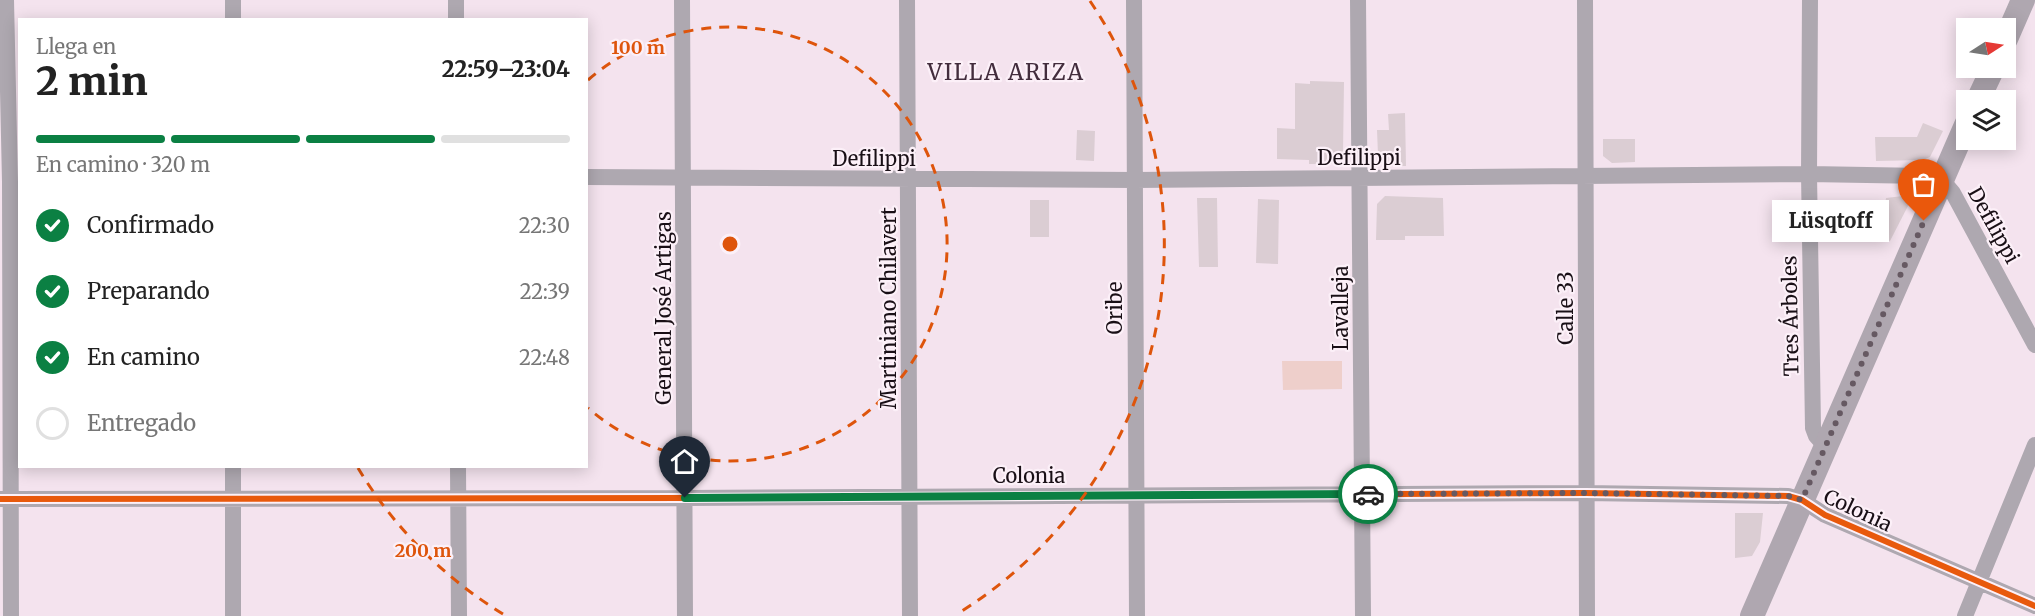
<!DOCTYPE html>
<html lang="es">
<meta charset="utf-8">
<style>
:root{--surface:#fff;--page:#f2f2f2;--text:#222;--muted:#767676;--line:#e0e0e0;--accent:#0b8043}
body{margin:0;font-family:Merriweather,serif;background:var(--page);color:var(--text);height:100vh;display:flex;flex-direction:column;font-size:22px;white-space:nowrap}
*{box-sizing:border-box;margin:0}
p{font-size:20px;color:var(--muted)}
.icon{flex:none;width:33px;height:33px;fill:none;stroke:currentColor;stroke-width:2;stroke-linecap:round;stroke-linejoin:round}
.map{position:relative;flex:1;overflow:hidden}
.sheet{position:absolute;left:18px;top:18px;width:570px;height:450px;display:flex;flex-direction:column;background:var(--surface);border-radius:0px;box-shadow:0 3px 15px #0003}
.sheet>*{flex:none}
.needle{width:39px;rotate:78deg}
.tools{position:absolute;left:1956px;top:18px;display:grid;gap:12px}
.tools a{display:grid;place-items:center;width:60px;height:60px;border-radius:0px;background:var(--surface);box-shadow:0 3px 15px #0003;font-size:30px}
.pin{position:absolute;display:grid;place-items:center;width:51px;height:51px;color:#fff;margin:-62px -26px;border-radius:50% 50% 50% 0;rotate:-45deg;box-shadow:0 0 6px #0007}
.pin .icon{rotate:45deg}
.courier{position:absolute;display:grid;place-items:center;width:60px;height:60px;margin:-30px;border:4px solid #0b8043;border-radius:50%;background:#fff;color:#222;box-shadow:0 2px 8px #0007}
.bubble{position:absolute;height:42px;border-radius:0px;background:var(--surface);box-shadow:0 3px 15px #0003;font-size:20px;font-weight:800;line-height:42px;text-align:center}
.summary em{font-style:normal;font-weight:800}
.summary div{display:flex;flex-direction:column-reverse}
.summary{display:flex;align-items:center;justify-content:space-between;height:102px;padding:0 18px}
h1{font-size:39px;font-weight:800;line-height:45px}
.bar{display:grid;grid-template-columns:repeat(4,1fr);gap:9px 6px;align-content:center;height:72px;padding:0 18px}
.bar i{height:8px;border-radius:4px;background:var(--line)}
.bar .selected{background:var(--accent)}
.bar p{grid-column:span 4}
ol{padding:0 18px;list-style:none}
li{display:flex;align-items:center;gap:18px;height:66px}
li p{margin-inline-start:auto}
li .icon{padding:6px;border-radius:50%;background:var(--accent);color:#fff;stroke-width:4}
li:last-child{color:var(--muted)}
li i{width:33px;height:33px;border:3px solid var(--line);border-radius:50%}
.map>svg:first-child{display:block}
</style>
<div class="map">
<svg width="2035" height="616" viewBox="0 0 2035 616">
<rect width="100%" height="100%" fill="#f4e3ee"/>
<path fill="#eecfcb" d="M1282 361H1342V389L1283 390Z"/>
<path fill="#dbcdd3" d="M1310 81 1344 82 1343 153 1335 164H1309V160L1277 159V128L1295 129V83L1310 84Z
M1405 113 1406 166H1389L1378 155 1377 130H1389L1388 114Z
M1923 123 1943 131 1930 157 1923 160 1876 161 1875 137H1917Z
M1077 130 1095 131 1094 161 1076 160Z
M1603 139H1635V162L1612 163 1603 156Z
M1385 196 1443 198 1444 236H1405V240H1376L1377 204Z
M1903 196 1910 202 1890 241 1881 238 1886 198Z
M1197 198H1217L1218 267H1199Z
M1258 199 1279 200 1278 264 1256 263Z
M1030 200H1049V237H1030Z
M1735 513H1763L1760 542 1752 556 1735 558Z"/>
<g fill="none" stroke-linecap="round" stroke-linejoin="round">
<path stroke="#aea8b0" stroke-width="16" d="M6 0 10 182 11 616
M233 0V20
M456 0V20
M682 0 685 616
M907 0 910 616
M1134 0 1137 616
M1358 0 1363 616
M1585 0 1587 616
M1810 0 1809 174 1813 428 1816 436 1825 446
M586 177 1135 180 1809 174 1925 176 1942 180 1953 193 2035 345
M233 466V616
M458 466 459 616
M0 499 685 498 1586 493 1788 496 1802 500 1825 515 2035 606
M1965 616 2035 445"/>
<path stroke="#afa7b0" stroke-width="24" d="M2006 39 2023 0
M1978 100 1993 68
M1752 616 1966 125"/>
<defs>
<path id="cycleway" d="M0 499 685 498 1586 493 1788 496 1802 500 1825 515 2035 606"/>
</defs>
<use href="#cycleway" stroke="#fcf0f8" stroke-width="10"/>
<use href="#cycleway" stroke="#e8590c" stroke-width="6"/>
</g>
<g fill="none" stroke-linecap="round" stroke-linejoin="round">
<path stroke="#665962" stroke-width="6" stroke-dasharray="0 10.8" d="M1368 494 1586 493 1788 496 1802 500 1924 221"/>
<path stroke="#0b8043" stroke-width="8" d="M685 498 1368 494"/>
</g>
<g fill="none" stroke="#de550c" stroke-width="3" stroke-dasharray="10 8">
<path d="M588 80A217 217 0 1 1 588 408"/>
<path d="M503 614A434 434 0 0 1 358 468M1090 1A434 434 0 0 1 957 614"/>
</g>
<g text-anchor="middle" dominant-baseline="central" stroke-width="4.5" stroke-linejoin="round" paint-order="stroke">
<g font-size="20" fill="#190f16" stroke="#fcf0f8">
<text x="1359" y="157">Defilippi</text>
<text x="874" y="158">Defilippi</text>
<text transform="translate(1994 225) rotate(61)">Defilippi</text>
<text transform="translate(663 308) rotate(-90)">General José Artigas</text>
<text transform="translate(888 308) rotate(-90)">Martiniano Chilavert</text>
<text transform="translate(1114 308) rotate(-90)">Oribe</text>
<text transform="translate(1340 308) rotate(-90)">Lavalleja</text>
<text transform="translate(1565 308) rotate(-90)">Calle 33</text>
<text transform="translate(1790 316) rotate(-91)">Tres Árboles</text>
<text x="1029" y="475">Colonia</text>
<text transform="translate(1858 510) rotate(25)">Colonia</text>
</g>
<g font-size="22" letter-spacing="1.5" fill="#432d3d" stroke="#fcf0f8">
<text x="1006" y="72">VILLA ARIZA</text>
</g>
</g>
<circle cx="730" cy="244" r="9" fill="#de550c" stroke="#fcf0f8" stroke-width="3"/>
<g font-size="18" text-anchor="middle" font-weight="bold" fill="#de550c" stroke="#fcf0f8" stroke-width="4.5" stroke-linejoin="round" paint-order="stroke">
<text x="638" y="54">100 m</text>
<text x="423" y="557">200 m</text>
</g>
</svg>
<div class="tools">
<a><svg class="needle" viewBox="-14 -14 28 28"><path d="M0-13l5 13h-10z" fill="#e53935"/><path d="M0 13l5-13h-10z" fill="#767676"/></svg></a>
<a><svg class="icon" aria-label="layers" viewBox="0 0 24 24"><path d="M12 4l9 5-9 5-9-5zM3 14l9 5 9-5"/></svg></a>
</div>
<div class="pin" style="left:1924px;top:221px;background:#ea580c"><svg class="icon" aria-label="bag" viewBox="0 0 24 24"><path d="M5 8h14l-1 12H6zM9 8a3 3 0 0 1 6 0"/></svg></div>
<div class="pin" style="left:685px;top:498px;background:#1f2937"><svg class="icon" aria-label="home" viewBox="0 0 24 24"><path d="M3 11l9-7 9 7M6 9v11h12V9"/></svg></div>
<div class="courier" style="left:1368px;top:494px"><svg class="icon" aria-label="car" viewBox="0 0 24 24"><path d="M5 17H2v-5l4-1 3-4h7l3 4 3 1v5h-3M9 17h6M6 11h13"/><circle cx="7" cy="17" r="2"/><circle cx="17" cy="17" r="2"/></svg></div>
<div class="bubble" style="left:1772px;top:200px;width:117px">Lüsqtoff</div>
<section class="sheet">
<div class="summary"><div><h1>2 min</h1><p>Llega en</p></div><em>22:59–23:04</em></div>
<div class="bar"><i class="selected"></i><i class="selected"></i><i class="selected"></i><i></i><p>En camino · 320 m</p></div>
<ol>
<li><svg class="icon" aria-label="check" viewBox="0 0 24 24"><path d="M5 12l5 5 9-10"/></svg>Confirmado<p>22:30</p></li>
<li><svg class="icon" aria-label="check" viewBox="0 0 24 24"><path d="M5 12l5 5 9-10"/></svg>Preparando<p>22:39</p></li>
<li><svg class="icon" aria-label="check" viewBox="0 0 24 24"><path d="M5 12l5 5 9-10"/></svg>En camino<p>22:48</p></li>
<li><i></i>Entregado</li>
</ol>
</section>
</div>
